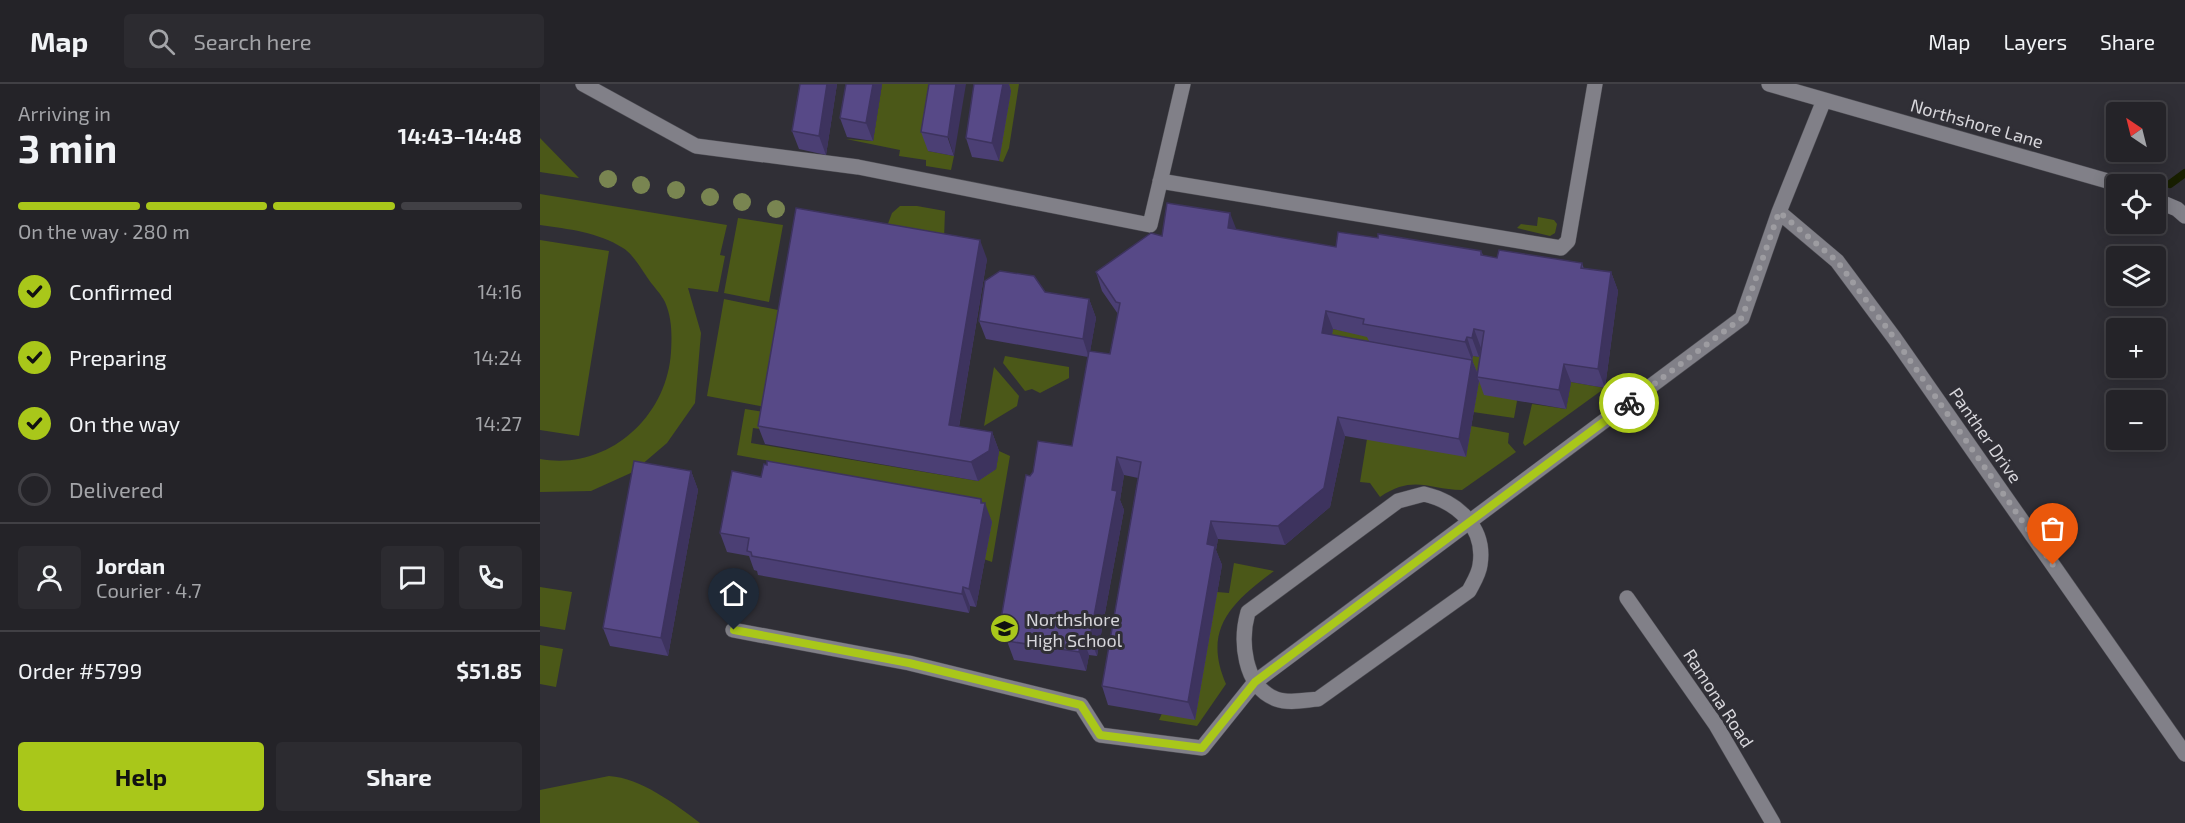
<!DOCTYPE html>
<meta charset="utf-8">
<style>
:root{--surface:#242328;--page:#2c2b30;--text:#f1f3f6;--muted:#a3a4a8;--line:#414045;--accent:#a9c71a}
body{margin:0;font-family:"Exo 2",sans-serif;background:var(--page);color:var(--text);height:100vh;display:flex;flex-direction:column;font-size:22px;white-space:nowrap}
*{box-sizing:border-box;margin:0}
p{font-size:20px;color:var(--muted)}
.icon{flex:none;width:33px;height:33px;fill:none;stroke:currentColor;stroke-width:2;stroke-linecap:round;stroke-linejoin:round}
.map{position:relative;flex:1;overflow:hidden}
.panel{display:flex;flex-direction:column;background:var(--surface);width:540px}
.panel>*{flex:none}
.needle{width:39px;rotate:325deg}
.buttons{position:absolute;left:1566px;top:18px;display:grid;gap:12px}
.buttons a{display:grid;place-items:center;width:60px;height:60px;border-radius:6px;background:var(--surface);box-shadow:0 3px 15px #0003,0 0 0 2px var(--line);font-size:30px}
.pin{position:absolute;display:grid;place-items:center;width:51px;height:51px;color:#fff;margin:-62px -26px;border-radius:50% 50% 50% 0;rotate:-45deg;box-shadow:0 0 6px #0007}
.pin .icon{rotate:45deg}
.courier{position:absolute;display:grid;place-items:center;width:60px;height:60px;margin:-30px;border:4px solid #a9c71a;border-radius:50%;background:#fff;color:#222;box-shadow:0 2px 8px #0007}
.headline em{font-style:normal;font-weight:700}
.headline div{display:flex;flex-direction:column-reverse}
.headline{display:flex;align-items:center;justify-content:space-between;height:102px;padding:0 18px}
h1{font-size:39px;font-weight:700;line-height:45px}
.bar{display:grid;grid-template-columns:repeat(4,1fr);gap:9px 6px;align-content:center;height:72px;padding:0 18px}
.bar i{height:8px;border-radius:4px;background:var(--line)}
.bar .active{background:var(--accent)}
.bar p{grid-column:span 4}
.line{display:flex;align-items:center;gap:15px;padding:0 18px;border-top:2px solid var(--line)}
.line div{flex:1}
.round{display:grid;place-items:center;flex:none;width:63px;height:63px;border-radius:6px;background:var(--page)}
ol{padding:0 18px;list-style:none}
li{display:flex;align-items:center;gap:18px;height:66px}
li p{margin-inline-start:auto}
li .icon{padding:6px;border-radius:50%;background:var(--accent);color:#111;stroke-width:4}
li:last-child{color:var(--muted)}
li i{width:33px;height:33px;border:3px solid var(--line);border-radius:50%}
.button{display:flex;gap:12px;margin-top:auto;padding:12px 18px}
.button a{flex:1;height:69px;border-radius:6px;background:var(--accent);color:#111;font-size:24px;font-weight:700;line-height:69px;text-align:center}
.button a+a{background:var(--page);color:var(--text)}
header{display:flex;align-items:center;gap:36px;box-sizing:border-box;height:84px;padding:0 30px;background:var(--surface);border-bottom:2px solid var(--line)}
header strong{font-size:28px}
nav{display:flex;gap:33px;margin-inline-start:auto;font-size:21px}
.search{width:420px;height:54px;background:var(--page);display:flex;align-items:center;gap:15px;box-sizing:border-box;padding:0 21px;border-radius:6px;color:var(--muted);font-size:22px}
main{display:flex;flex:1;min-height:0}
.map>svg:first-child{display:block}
</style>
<header>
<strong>Map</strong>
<div class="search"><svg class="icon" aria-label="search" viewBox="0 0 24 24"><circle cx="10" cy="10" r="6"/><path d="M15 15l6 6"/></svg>Search here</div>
<nav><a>Map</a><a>Layers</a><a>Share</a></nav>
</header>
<main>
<section class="panel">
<div class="headline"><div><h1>3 min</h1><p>Arriving in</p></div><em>14:43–14:48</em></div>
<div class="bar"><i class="active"></i><i class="active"></i><i class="active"></i><i></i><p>On the way · 280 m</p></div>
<ol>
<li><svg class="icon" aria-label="check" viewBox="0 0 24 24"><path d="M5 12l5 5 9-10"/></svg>Confirmed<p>14:16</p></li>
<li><svg class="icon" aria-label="check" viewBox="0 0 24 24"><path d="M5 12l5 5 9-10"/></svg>Preparing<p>14:24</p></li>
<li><svg class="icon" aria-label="check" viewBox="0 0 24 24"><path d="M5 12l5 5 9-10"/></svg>On the way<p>14:27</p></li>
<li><i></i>Delivered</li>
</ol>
<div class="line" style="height:108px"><a class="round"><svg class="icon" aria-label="person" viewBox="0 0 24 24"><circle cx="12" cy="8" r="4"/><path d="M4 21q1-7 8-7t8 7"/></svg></a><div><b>Jordan</b><p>Courier · 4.7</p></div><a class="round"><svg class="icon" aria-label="chat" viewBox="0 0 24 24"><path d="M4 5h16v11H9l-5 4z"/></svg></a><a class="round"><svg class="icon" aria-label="phone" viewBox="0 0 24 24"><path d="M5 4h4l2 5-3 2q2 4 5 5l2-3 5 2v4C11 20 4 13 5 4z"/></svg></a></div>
<div class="line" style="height:78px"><div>Order #5799</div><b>$51.85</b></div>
<div class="button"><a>Help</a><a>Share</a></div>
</section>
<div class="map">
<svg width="1645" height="739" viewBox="0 0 1645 739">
<rect width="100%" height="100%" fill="#302f36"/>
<path fill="#4b5818" d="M342 0H399L388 67 414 72 411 86 386 82V76L359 72 360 66 306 55 333 57Z
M444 0H479L469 64 463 78 459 77Z
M0 54 39 94 0 88Z
M0 110 187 141 180 171 185 172 178 208 148 204 161 249 155 319 127 359 93 388 51 407 0 408V375C67 387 127 334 131 268 132 251 132 234 125 218 121 210 114 203 109 196 102 186 93 170 83 164 58 148 28 145 0 141Z
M360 122H377L405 127 404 155 346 145 352 129Z
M998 133 1014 136 1017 140 1015 149 1010 152 977 144 981 140 997 142Z
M198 134 243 141 229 218 184 209Z
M0 156 69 167 39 352 0 346Z
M184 215 248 228 231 324 167 312Z
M793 245 939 273 941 264 951 266 977 317 974 334 933 328 788 268Z
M465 272 529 283V294L500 309 492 305 485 307 463 279Z
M454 283 479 312 477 322 444 342Z
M1031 298 1065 304 985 362 983 359 992 320 1026 325Z
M205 325 231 329 228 346 213 344 211 359 438 397 456 385 459 367 470 372 452 478 226 398 230 377 197 371Z
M931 342 969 349 968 359 976 368 922 406C889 406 874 390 840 413L830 399 820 398 827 355Z
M694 479 734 487C692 518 662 545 686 600L657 642 619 636 677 508 689 509Z
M0 503 32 508 25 546 0 542Z
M0 561 23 565 16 603 0 600Z
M69 692C101 694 135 720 160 739H0V706Z"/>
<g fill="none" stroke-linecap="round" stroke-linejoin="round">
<path stroke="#181f00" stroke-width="8" d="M1630 100 1645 89"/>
<defs>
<path id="minor" d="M43 0 156 62 318 83 610 141 643 0
M1229 0 1578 100
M620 97 1021 164 1028 157 1055 0
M1616 116 1637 125 1645 132
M1239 128 1297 177 1355 255 1645 670
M884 410C918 418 946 444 940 481 939 490 933 499 929 507L778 615C765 616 749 620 736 615 703 602 700 556 708 528L858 417Z
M1087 514 1176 641 1233 739
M193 546 369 579 541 621 560 651 662 664 715 598 1202 234 1239 128 1284 16"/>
</defs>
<use href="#minor" stroke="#4d4c53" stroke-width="16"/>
<use href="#minor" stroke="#818088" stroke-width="15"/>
</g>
<g fill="#798551">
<circle cx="68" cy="95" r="9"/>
<circle cx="101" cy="101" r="9"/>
<circle cx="136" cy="106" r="9"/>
<circle cx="170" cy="113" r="9"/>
<circle cx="202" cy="118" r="9"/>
<circle cx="236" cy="125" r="9"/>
</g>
<path fill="#4b3f74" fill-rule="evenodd" d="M260 0H297L286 71 259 65 252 47Z
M342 0 333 57 307 53 300 34Z
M389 0 414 72 388 67 381 48Z
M463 0H469L471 7 459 77 432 73 426 54Z
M696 146 796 163 941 167 943 171 957 174 1042 179 1044 185 1071 188 1078 207 1065 304 1031 298 1026 325 944 311 939 297 926 373 805 352 790 423 745 461 678 455 676 466 682 481 655 636 568 621 562 602 598 394 584 391 580 416 584 426 557 572 549 571 546 587 474 576 467 557 468 554 461 535 490 392 532 362 548 273 446 255 439 237 505 208 549 215 556 234 550 267 570 270 578 230 562 207 556 188 622 152ZM793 245 827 253 829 257 792 251ZM941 264 938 290 932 276 933 272 939 273Z
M447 175 419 343 452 348 459 367 456 385 438 397 225 360 218 342Z
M151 387 158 406 128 572 70 562 63 544Z
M221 393 443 419 452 438 436 523 430 522 429 529 218 491 217 487 214 486 209 472 187 468 180 449Z"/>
<path fill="#3d335e" d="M287 0H297L286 71 279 52Z
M333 0H342L333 57 326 39Z
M416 0H426L414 72 408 53Z
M463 0H469L471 7 459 77 452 59Z
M690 129 697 147 688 144Z
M440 156 447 175 416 360 409 341Z
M1071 188 1078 207 1065 304 1058 285Z
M549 215 556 234 549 274 543 255Z
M786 227 793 245 788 268 782 249Z
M934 245 941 264 939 273 932 254Z
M927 253 933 272 932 276 939 293H937L939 297 926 373 919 355 932 276 925 258Z
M1024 280 1031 298 1026 325 1019 306Z
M798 333 805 352 790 423 745 461 738 442Z
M452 348 459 367 456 385 438 397 431 378Z
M577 373 584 391 580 416 584 426 557 572 550 554Z
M151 387 158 406 128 572 121 554Z
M441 415 444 423 445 419 452 438 436 523 429 505Z
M671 437 678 455 676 466 682 481 655 636 648 618 667 460Z
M423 503 430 522 429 529 422 510Z
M542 552 549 571 546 587 539 568Z"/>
<path fill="#574987" stroke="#3d335e" stroke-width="1.5" d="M260 0H287L279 52 252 47Z
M306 0H333L326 39 300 34Z
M389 0H416L408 53 381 48Z
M434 0H463L452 59 426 54Z
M627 119 690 129 688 144 796 163 798 148 838 154V150L941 167V171L957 174 959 166 1042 179 1041 184 1071 188 1058 285 1024 280 1019 306 937 293 944 247 934 245 932 254 927 253 925 258 823 240 824 235 786 227 782 249 932 276 919 355 798 333 784 404 738 442 671 437 667 460 675 462 648 618 562 602 601 378 577 373 572 406 577 407 550 554 542 552 539 568 467 557 471 541H465L466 536 461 535 486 391 490 392 493 388 498 357 532 362 549 267 570 270 580 219 576 218 556 188 611 149 622 152Z
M256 124 440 156 409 341 452 348 449 367 431 378 218 342Z
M460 187 494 192 505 208 549 215 543 255 439 237 445 197Z
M94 377 151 387 121 554 63 544Z
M227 377 441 415V419H445L429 505 423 503 422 510 212 472 211 468 207 467 209 454 180 449 192 387 221 393 224 380 227 381Z"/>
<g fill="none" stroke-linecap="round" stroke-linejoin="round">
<path stroke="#9d9ca1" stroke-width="6" stroke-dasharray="0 10.8" d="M1089 319 1202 234 1239 128 1297 177 1355 255 1513 481"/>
<path stroke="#a9c71a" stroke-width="8" d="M194 546 369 579 541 621 560 651 662 664 715 598 1089 319"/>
</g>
<defs>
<symbol id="school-disc" viewBox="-11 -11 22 22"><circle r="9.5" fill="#a9c71a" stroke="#302f36"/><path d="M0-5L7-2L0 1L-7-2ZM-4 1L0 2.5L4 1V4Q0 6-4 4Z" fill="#111"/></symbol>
</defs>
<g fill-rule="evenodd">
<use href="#school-disc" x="448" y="528" width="33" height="33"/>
</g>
<g text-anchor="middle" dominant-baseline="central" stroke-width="6" stroke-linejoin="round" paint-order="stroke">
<g font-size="18" fill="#d7d6db" stroke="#302f36">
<text transform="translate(1437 39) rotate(16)">Northshore Lane</text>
<text transform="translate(1446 351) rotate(55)">Panther Drive</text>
<text transform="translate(1179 614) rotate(57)">Ramona Road</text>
</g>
<g font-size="18" fill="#d7d6db" stroke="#302f36" text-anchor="start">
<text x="486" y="535">Northshore<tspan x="486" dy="21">High School</tspan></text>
</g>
</g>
</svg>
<div class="buttons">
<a><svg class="needle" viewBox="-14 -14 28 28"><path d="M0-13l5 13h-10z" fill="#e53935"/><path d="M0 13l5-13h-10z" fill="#a3a4a8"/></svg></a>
<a><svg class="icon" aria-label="locate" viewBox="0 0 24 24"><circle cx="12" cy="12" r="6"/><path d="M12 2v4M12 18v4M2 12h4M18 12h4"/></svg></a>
<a><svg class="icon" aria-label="layers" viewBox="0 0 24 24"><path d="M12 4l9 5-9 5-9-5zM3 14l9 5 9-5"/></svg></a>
<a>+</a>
<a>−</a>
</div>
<div class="pin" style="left:1513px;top:481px;background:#ea580c"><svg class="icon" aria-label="bag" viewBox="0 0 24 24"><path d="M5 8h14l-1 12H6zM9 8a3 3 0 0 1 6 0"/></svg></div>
<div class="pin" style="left:194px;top:546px;background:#1f2937"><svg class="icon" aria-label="home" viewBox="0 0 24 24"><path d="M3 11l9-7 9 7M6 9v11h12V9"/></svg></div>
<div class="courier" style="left:1089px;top:319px"><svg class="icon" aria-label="bike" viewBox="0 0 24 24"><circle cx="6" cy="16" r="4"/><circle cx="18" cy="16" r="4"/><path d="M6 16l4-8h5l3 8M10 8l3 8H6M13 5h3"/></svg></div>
</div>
</main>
